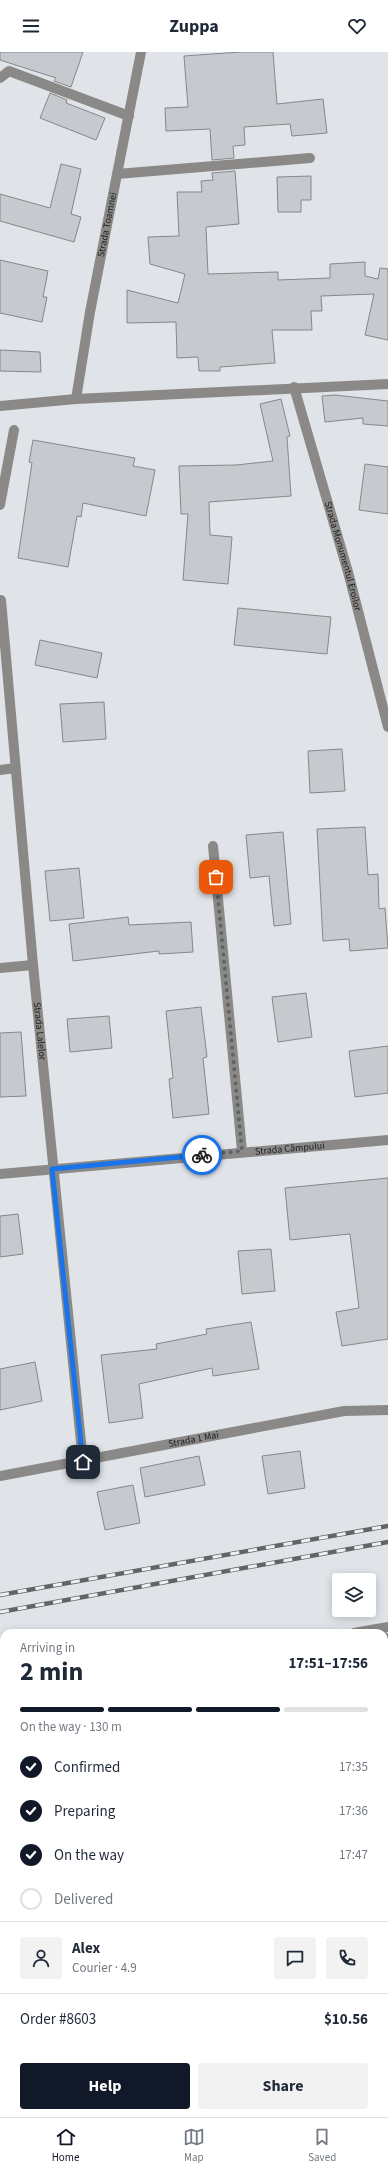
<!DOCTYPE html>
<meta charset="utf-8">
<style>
:root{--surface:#fff;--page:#f2f2f3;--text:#1f2937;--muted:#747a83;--line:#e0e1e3;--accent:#111827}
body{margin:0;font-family:"Source Sans 3",sans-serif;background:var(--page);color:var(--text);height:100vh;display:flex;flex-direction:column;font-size:15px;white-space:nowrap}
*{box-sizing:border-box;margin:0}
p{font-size:13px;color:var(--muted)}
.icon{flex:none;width:22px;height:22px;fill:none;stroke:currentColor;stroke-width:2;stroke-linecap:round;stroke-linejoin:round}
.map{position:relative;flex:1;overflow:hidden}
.sheet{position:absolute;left:0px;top:1577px;width:388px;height:488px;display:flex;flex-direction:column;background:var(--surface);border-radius:12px 12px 0 0;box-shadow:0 2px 10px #0003}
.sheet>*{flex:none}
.buttons{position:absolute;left:332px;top:1521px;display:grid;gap:8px}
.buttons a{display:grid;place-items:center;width:44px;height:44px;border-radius:4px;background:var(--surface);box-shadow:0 2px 10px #0003;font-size:20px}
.pin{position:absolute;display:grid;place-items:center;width:34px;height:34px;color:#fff;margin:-17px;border-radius:8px;box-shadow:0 2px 6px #0006}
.courier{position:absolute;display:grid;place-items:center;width:40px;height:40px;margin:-20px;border:3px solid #1a73e8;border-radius:50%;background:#fff;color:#222;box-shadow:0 1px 5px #0007}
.summary em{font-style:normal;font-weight:700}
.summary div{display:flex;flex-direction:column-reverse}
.summary{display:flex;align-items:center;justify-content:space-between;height:68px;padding:0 20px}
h1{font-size:26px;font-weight:700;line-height:30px}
.bar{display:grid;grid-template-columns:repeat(4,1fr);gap:6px 4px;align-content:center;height:48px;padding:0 20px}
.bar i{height:5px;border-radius:3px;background:var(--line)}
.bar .on{background:var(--accent)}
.bar p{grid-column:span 4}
.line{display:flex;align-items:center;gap:10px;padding:0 20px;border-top:1px solid var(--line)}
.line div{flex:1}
.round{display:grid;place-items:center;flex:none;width:42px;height:42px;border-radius:4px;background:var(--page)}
ol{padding:0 20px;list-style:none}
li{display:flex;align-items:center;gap:12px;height:44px}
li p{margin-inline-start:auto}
li .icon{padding:4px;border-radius:50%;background:var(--accent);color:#fff;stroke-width:4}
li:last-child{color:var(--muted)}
li i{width:22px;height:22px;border:2px solid var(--line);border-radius:50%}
.button{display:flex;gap:8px;margin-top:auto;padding:8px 20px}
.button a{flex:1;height:46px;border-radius:4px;background:var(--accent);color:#fff;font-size:16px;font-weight:700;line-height:46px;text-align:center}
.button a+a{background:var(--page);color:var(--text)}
header{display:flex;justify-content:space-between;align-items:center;height:52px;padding:0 20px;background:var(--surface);font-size:18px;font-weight:700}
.tabs{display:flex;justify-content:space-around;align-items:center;height:56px;border-top:1px solid var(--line);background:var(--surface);font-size:11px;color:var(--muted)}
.tabs a{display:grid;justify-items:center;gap:2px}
.tabs .on{color:var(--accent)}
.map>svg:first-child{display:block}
</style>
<header><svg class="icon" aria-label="menu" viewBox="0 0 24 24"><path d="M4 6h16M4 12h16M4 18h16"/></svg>Zuppa<svg class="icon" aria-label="heart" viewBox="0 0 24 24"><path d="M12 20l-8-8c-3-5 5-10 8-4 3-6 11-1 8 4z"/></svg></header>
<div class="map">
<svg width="388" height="2065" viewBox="0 0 388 2065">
<rect width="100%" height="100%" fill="#e0e4e9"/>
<path fill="#c6cacf" stroke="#84888c" d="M0 0H83L71 35 54 29 56 26 0 8Z
M241 0H273L277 52 323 47 327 81 292 84 290 72 244 75 245 93 233 94 234 106 212 108 210 77 166 79 165 56 188 55 184 4Z
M50 41 67 48 66 51 105 66 96 88 40 66Z
M61 112 81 117 71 162 81 165 74 190 0 169V142L50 156Z
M235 119 239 172 206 175 208 222 278 220V228L330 226V212L365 210V224L378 227 380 216 388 217V288L365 283 374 242 321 244 322 259H311L312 278H272L275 311 220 315V319H199L198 305 177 306 176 270 127 271V238L178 251 185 222 150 212 148 185 179 184 177 140H202L201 129 213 128 212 121Z
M311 124V148H301V160H278L277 125Z
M0 208 48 219 43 245H47L42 270 0 261Z
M0 298 40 300 41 320 0 319Z
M335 343 388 349V374L363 372V366L325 370 322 344Z
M281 347 290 384 287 385 291 444 209 450 210 483 232 485 228 532 183 528 188 462H181L179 414 236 413 273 409 260 352Z
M33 388 135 406 133 414 155 418 146 464 83 451 81 465 77 464 68 515 18 506 32 411 29 410Z
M365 412 388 415V462L359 458Z
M238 556 331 565 327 602 234 593Z
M40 588 102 601 97 626 35 613Z
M104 650 106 687 63 690 60 652Z
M342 697 345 739 310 741 308 699Z
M365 775 368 823 378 822 379 857 385 856 388 896 350 899 349 887 323 889 317 777Z
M283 780 291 872 274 874 269 824 250 826 246 783Z
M79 816 84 866 50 869 45 819Z
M128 865 129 873 191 870 193 900 159 902V899L73 909 69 872Z
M306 941 312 985 278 990 272 945Z
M201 955 207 1005 203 1006 209 1062 173 1066 169 1027 173 1026 166 959Z
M109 964 112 996 70 1000 67 967Z
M21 980 26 1044 0 1045V981Z
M388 994V1041L355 1045 349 999Z
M388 1126V1287L342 1294 336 1260 359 1256 350 1182 290 1188 285 1136Z
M18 1162 23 1202 0 1205V1164Z
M271 1197 275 1239 242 1242 238 1199Z
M251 1270 259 1317 213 1324 212 1316 139 1332 143 1366 109 1371 101 1303 157 1297 156 1292 207 1282 206 1277Z
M35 1310 42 1349 0 1358V1317Z
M300 1399 305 1436 268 1442 262 1404Z
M199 1404 205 1433 145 1445 140 1416Z
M133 1433 140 1471 105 1478 97 1440Z"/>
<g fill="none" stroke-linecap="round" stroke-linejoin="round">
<path stroke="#8b8987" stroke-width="10" d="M384 1585 388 1611"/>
<g stroke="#8b8987" stroke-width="10">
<path d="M0 26 9 19 129 64"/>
<path d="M117 122 310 106"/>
<path id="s1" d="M294 335 348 520 388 675"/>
<path id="s2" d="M76 347 90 260 141 0"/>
<path d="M0 354 76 347 388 332"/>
<path d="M0 453 14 378"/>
<path id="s3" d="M1 548 33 913 83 1410"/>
<path d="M0 718 15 716"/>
<path d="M213 794 242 1099"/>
<path d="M0 916 33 913"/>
<path id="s4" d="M0 1122 388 1088"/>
<path id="s5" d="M0 1424 344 1359 388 1358"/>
<path d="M354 1581 388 1575"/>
<path d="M0 1642 4 1641"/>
<path d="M324 2061 326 2065"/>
</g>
<defs>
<path id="rail" d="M0 1543 388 1474
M0 1560 388 1490"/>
</defs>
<use href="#rail" stroke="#626467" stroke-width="4.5"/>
<use href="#rail" stroke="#edf1f6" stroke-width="3" stroke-dasharray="9" stroke-linecap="butt"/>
</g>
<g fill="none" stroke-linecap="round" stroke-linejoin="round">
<path stroke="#606365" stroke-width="4" stroke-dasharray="0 7.2" d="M202 1103 242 1099 216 825"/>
<path stroke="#1a73e8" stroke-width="5" d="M83 1410 52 1117 202 1103"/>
</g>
<g text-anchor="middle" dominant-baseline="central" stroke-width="3" stroke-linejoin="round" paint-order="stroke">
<g font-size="10" fill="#1b1d1e" stroke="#edf1f6">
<text stroke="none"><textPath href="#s2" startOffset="177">Strada Toamnei</textPath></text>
<text stroke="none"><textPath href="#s1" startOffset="176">Strada Monumentul Eroilor</textPath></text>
<text stroke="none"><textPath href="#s3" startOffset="433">Strada Lalelor</textPath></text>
<text stroke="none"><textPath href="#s4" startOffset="291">Strada Câmpului</textPath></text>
<text stroke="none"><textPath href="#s5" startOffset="197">Strada 1 Mai</textPath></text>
</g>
</g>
</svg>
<div class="buttons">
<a><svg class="icon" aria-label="layers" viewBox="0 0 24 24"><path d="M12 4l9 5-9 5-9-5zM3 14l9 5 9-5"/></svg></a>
</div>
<div class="pin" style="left:216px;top:825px;background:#ea580c"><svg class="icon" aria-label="bag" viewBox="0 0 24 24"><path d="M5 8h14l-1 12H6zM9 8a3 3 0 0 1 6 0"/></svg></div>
<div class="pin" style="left:83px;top:1410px;background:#1f2937"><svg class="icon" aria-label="home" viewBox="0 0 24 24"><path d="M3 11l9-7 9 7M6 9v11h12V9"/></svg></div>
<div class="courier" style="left:202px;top:1103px"><svg class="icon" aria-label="bike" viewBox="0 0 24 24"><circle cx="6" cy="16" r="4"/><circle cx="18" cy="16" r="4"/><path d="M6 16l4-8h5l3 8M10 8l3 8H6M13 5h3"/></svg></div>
<section class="sheet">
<div class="summary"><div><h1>2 min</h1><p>Arriving in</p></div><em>17:51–17:56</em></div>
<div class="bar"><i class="on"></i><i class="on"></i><i class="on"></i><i></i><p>On the way · 130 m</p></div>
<ol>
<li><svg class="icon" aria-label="check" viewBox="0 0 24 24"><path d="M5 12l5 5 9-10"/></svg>Confirmed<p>17:35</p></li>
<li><svg class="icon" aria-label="check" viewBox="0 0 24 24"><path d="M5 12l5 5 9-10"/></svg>Preparing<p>17:36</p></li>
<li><svg class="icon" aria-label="check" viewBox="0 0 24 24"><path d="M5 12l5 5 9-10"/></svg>On the way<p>17:47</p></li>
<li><i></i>Delivered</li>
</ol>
<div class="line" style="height:72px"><a class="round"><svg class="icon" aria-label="person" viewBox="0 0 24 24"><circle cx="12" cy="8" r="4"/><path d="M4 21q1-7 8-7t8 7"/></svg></a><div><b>Alex</b><p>Courier · 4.9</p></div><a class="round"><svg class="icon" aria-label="chat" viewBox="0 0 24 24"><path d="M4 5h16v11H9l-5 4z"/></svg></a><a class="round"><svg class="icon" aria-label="phone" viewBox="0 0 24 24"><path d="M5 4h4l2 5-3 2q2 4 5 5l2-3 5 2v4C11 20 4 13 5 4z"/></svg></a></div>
<div class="line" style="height:52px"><div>Order #8603</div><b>$10.56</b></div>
<div class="button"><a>Help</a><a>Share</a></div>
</section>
</div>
<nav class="tabs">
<a class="on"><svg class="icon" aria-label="home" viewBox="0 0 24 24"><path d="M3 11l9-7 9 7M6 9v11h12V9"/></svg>Home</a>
<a><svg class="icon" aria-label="map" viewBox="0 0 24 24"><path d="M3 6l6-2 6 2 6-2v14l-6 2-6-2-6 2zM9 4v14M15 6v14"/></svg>Map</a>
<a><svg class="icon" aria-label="saved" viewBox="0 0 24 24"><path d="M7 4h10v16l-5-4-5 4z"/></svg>Saved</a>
</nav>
